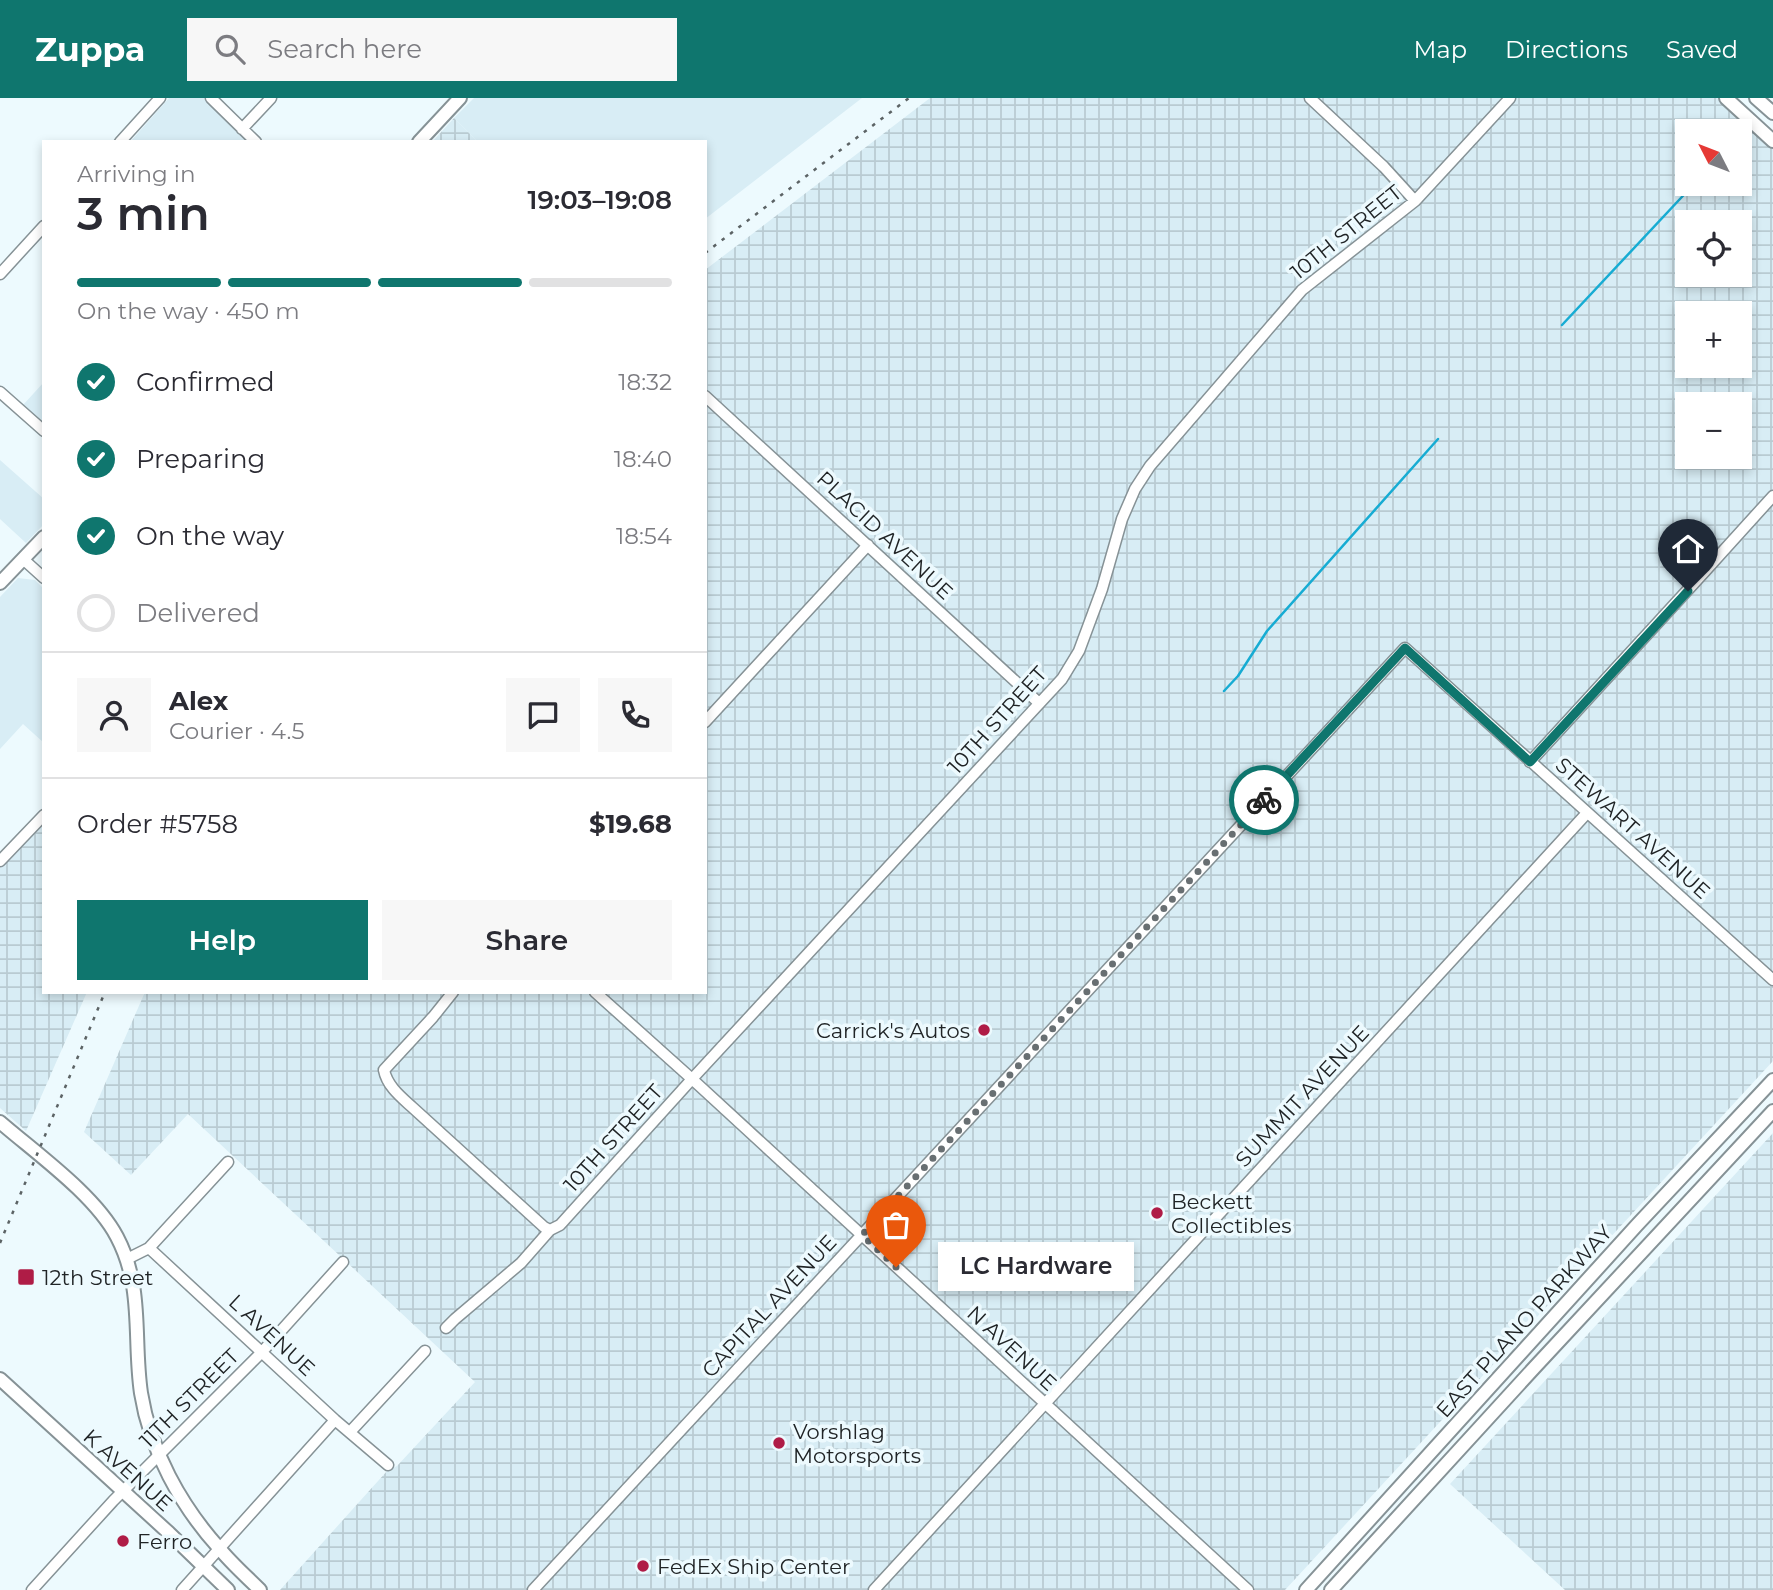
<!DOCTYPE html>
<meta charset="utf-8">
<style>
:root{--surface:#fff;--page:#f7f7f7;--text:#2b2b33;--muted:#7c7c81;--line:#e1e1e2;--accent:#0f766e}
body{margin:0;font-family:Montserrat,sans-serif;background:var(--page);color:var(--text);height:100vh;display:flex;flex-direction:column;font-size:26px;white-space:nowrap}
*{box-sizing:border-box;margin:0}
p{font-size:23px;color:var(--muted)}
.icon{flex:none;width:38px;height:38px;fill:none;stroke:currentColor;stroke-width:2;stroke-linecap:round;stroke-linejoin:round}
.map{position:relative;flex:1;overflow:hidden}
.sheet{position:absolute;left:42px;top:42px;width:665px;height:854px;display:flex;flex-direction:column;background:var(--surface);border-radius:0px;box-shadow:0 4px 10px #0003}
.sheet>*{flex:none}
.needle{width:46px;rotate:312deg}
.fabs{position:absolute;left:1675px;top:21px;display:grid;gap:14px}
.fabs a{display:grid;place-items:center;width:77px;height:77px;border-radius:0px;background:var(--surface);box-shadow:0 4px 10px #0003;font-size:35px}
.pin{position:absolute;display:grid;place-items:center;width:60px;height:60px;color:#fff;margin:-72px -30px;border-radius:50% 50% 50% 0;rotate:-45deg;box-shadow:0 0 7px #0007}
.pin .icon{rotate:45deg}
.courier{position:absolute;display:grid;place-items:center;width:70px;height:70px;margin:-35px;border:5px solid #0f766e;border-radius:50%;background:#fff;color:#222;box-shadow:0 2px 9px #0007}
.bubble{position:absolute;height:49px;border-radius:0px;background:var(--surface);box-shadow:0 4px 10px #0003;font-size:23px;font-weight:600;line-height:49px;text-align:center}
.summary em{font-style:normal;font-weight:600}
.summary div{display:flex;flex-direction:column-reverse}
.summary{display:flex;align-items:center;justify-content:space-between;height:119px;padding:0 35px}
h1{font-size:46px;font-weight:600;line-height:52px}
.bar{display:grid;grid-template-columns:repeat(4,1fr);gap:10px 7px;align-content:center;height:84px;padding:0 35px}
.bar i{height:9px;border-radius:5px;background:var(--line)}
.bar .selected{background:var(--accent)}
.bar p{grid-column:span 4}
.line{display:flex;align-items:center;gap:18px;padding:0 35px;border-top:2px solid var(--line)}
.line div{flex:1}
.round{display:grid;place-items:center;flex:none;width:74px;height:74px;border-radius:0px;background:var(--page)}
ol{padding:0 35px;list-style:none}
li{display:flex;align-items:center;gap:21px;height:77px}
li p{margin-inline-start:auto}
li .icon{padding:7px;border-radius:50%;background:var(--accent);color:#fff;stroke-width:4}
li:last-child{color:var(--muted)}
li i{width:38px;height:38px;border:4px solid var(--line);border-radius:50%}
.action{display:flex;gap:14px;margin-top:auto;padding:14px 35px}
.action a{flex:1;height:80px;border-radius:0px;background:var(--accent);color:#fff;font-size:28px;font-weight:600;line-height:80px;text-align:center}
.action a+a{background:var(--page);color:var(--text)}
header{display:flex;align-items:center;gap:42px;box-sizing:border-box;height:98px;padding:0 35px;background:var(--accent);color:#fff}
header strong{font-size:33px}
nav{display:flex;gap:38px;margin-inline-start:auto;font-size:24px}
.search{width:490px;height:63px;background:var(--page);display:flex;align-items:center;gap:18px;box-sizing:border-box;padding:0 24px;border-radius:0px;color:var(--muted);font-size:26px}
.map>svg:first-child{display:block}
</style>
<header>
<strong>Zuppa</strong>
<div class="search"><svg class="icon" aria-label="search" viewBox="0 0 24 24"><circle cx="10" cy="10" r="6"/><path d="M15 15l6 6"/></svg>Search here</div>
<nav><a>Map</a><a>Directions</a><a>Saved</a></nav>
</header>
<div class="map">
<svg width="1773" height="1492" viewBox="0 0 1773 1492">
<defs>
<pattern id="industrial-grid" width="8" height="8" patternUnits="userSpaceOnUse" patternTransform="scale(1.75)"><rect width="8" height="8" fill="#d8edf5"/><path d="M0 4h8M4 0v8" fill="none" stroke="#b9cbd2"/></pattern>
</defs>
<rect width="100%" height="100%" fill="#edfafe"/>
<path fill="#d8edf5" d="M169 0H204L248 44H130Z
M474 0H862L705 121V44H478L454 20Z
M44 284V326L23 307Z
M0 362 44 401V426L26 445 0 421Z
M18 480 35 482 44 491V645L23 626 0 651V499Z"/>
<path fill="url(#industrial-grid)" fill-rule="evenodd" d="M930 0H1717L1773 50V963L1285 1492H280L387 1373 397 1368 475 1284 188 1016 131 1077 84 1034 145 894H705V172ZM1687 33H1740V86H1687ZM1687 124H1740V177H1687ZM1687 215H1740V268H1687ZM1687 306H1740V359H1687Z
M454 20 478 44H432Z
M44 724V894H87L26 1033 0 1010V770Z
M1773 1035V1492H1565L1450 1386Z"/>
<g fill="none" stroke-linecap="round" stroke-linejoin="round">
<path stroke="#17acd3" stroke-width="2.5" d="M1740 37 1746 30
M1562 227 1694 86
M1224 593 1238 578 1267 533 1438 341"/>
<defs>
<path id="minor" d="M211 0 256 44
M1310 0 1384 69 1415 103
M242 31 271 0
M120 44 160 0
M0 176 44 128
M0 294 44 333
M705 298 1039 605
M23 461 44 480
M705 624 868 447
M1530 664 1706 472 1773 398
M0 763 44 717
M453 894 433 919 384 972C387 988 401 999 412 1009L544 1129 550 1132
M595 894 692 981 1248 1492
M149 1150 228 1064
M127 1161 149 1150 335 1322 388 1367
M446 1230 455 1221 521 1165 550 1132 560 1127 692 981 1062 581 1079 553 1102 491 1122 421 1135 391 1150 368 1302 192 1415 103 1510 0
M350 1334 425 1253
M32 1492 113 1403 261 1255 343 1164
M182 1492 335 1322
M533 1492 1405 550 1773 882
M874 1492 1587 715"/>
<path id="major" d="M1726 0 1773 43
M1756 0 1773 15
M419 44 460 0
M0 485 44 439
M0 1024C37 1056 95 1097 117 1139 144 1190 133 1241 141 1295 150 1352 181 1408 219 1450 231 1465 246 1478 260 1492
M0 1281 169 1435 228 1492
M1306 1492 1637 1127 1773 982
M1331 1492 1534 1270 1773 1013"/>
</defs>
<use href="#minor" stroke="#869296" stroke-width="13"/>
<use href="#major" stroke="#869296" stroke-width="16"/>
<use href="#minor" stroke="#fff" stroke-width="10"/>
<use href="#major" stroke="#fff" stroke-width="12"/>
<path stroke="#5c6365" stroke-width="2.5" stroke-dasharray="3.5 7" stroke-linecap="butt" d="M705 155 909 0
M0 1145 105 894"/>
</g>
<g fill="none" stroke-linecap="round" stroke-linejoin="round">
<path stroke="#686f72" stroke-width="7" stroke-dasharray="0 12.6" d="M896 1169 862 1137 1264 702"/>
<path stroke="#0f766e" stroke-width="9" d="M1264 702 1405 550 1530 664 1688 493"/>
</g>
<g fill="#af1c46" stroke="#edfafe" stroke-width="2.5">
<circle cx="984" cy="932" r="7"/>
<circle cx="1157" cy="1115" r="7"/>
<rect x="17" y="1170" width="18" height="18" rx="3.5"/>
<circle cx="779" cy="1345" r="7"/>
<circle cx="123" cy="1443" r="7"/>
<circle cx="643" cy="1468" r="7"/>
</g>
<g text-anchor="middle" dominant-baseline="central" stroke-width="7" stroke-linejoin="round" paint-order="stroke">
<g font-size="21" fill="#202426" stroke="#edfafe">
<text transform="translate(1346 134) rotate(-39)">10TH STREET</text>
<text transform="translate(885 437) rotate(43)">PLACID AVENUE</text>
<text transform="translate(997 622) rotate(-48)">10TH STREET</text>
<text transform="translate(1633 730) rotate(42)">STEWART AVENUE</text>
<text transform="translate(1302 998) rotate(-47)">SUMMIT AVENUE</text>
<text transform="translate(613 1040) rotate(-48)">10TH STREET</text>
<text transform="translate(769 1208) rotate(-47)">CAPITAL AVENUE</text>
<text transform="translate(1524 1223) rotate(-48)">EAST PLANO PARKWAY</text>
<text transform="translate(272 1237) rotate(43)">L AVENUE</text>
<text transform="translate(1012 1250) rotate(43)">N AVENUE</text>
<text transform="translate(189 1300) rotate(-45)">11TH STREET</text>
<text transform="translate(128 1372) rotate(42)">K AVENUE</text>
</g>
<g font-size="21" fill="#202426" stroke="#edfafe" text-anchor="start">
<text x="970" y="932" text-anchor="end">Carrick's Autos</text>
<text x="1171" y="1103">Beckett<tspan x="1171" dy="24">Collectibles</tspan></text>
<text x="42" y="1179">12th Street</text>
<text x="793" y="1333">Vorshlag<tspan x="793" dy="24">Motorsports</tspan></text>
<text x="137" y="1443">Ferro</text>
<text x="657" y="1468">FedEx Ship Center</text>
</g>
</g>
</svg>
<div class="fabs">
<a><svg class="needle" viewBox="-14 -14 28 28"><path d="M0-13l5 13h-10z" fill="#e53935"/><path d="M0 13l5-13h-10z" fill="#7c7c81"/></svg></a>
<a><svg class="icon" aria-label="locate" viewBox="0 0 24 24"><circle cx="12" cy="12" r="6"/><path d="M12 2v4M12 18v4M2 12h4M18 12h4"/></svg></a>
<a>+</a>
<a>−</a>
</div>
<div class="pin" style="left:896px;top:1169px;background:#ea580c"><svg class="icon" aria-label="bag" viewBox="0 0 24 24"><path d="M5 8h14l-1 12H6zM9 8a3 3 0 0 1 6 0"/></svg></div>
<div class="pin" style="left:1688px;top:493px;background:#1f2937"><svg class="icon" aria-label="home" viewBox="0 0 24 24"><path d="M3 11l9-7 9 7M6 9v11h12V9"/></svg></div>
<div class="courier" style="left:1264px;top:702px"><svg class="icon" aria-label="bike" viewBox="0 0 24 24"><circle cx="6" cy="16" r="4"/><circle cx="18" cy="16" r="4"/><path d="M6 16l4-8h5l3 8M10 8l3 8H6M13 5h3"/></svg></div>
<div class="bubble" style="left:938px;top:1144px;width:196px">LC Hardware</div>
<section class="sheet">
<div class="summary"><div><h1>3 min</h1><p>Arriving in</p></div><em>19:03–19:08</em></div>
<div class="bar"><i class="selected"></i><i class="selected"></i><i class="selected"></i><i></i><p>On the way · 450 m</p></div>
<ol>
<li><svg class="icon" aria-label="check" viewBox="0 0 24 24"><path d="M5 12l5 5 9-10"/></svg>Confirmed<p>18:32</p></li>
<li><svg class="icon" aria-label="check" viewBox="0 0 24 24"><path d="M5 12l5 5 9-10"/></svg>Preparing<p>18:40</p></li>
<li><svg class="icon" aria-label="check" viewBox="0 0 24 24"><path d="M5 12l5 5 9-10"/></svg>On the way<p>18:54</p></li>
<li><i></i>Delivered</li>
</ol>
<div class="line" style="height:126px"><a class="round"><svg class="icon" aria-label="person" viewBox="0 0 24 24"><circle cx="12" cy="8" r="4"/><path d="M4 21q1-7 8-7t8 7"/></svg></a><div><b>Alex</b><p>Courier · 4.5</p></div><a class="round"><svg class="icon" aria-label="chat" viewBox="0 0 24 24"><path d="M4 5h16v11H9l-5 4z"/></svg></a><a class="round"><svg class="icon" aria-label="phone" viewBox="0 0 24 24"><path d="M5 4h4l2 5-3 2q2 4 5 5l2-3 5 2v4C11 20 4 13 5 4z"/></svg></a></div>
<div class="line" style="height:91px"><div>Order #5758</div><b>$19.68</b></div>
<div class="action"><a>Help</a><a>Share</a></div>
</section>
</div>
